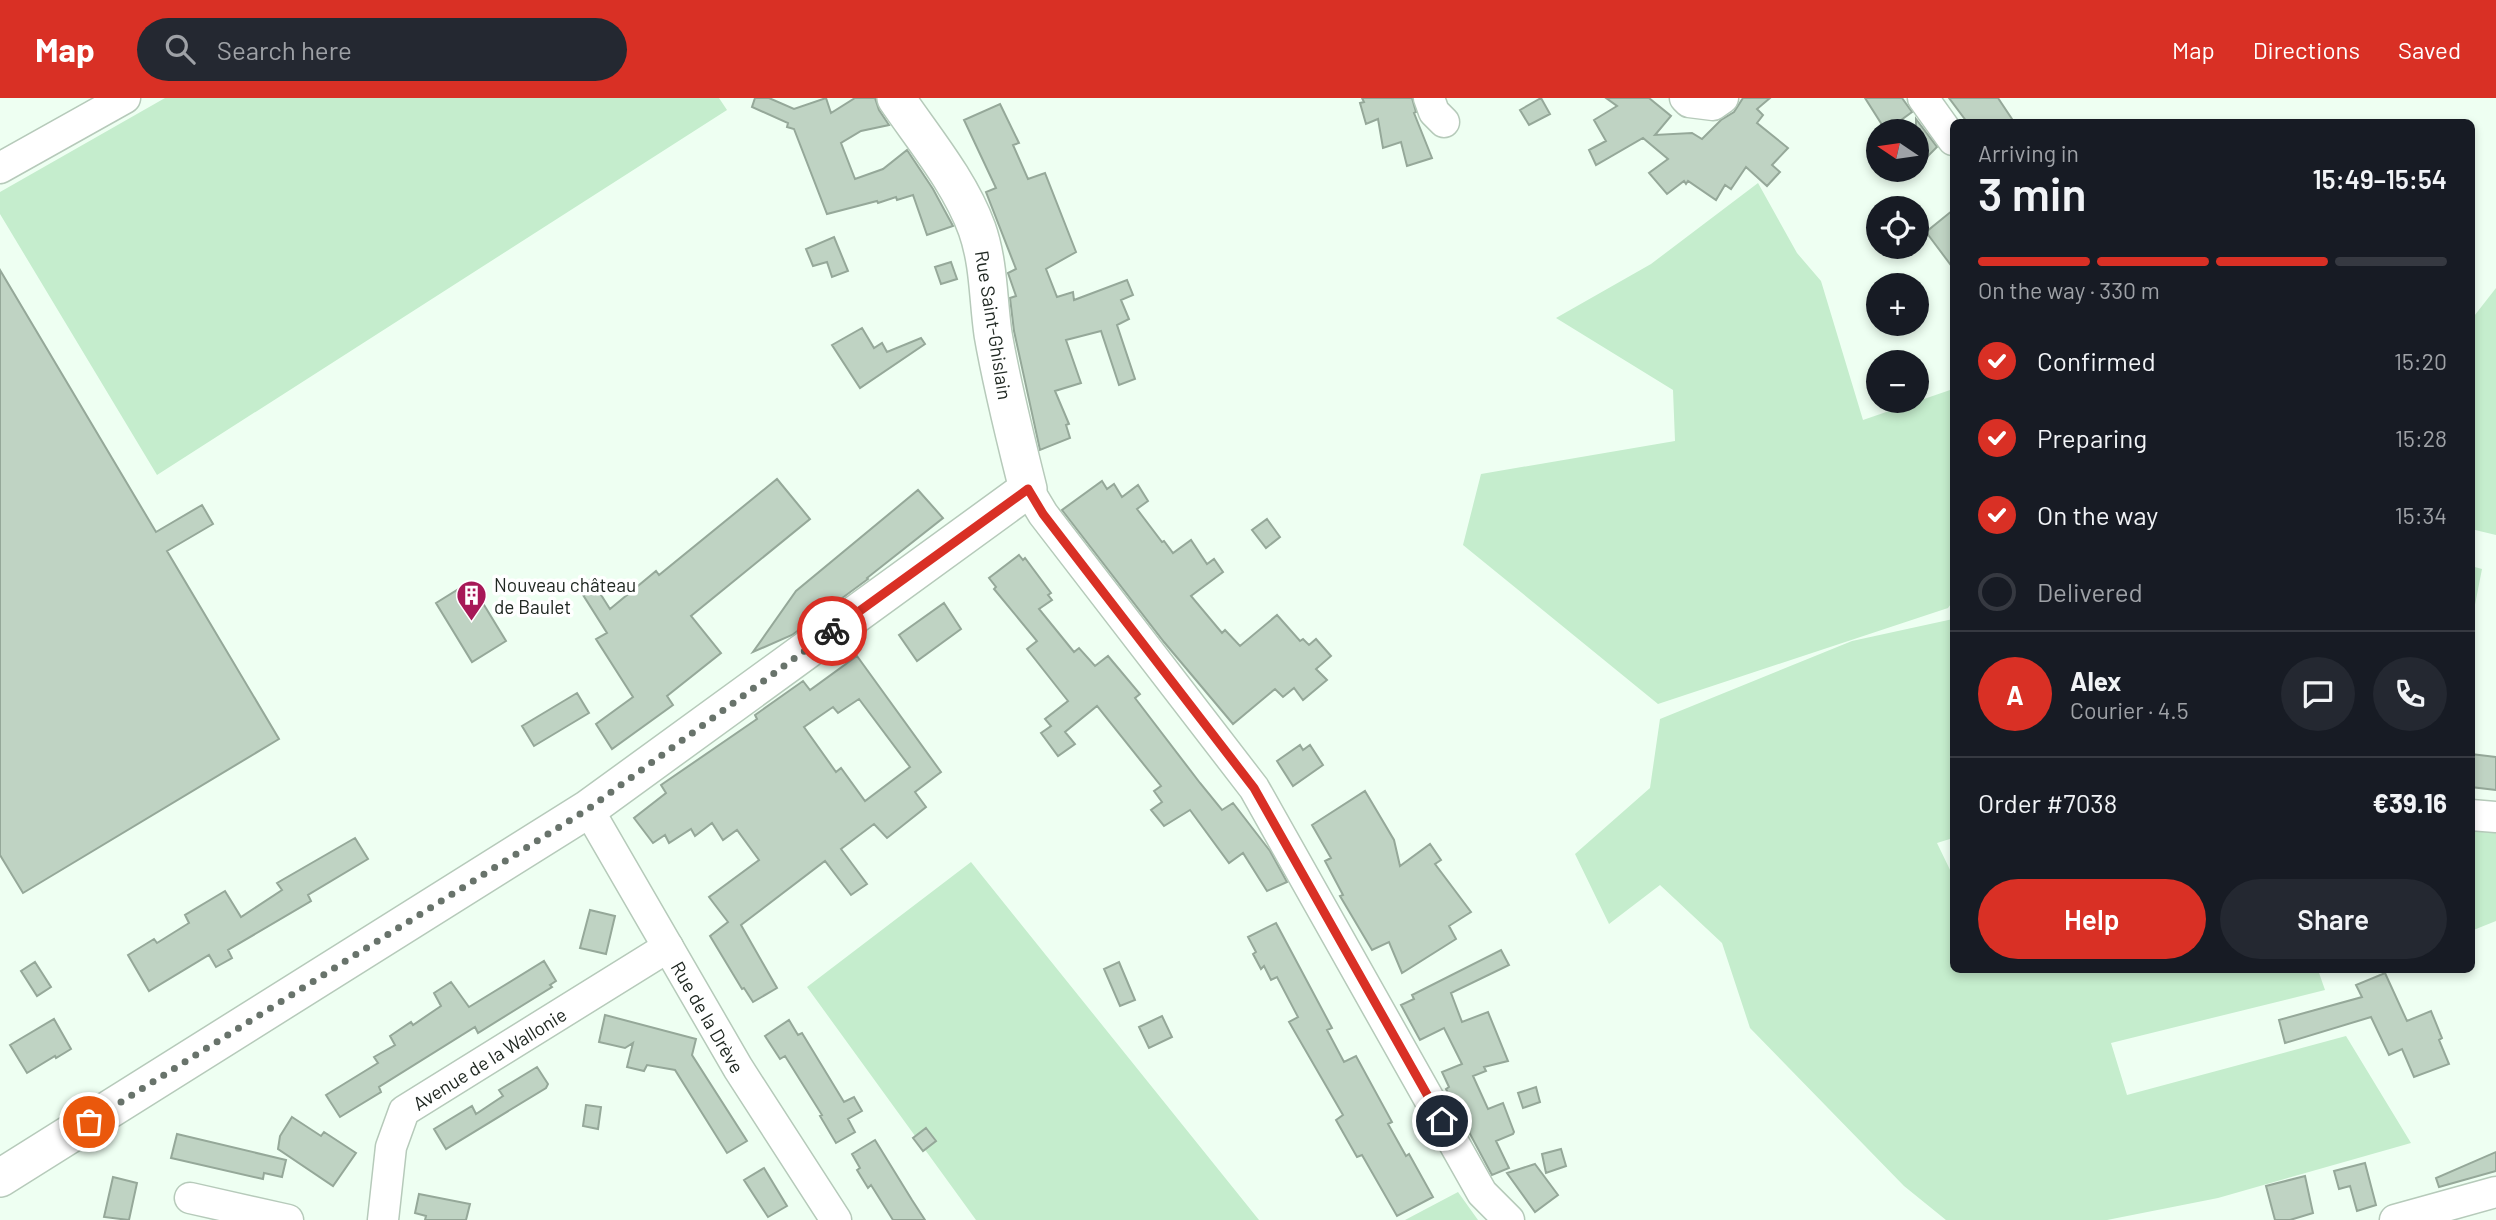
<!DOCTYPE html>
<meta charset="utf-8">
<style>
:root{--surface:#171b24;--page:#242831;--text:#f1f3f6;--muted:#9ea1a6;--line:#363941;--accent:#d93025}
body{margin:0;font-family:Barlow,sans-serif;background:var(--page);color:var(--text);height:100vh;display:flex;flex-direction:column;font-size:26px;white-space:nowrap}
*{box-sizing:border-box;margin:0}
p{font-size:23px;color:var(--muted)}
.icon{flex:none;width:38px;height:38px;fill:none;stroke:currentColor;stroke-width:2;stroke-linecap:round;stroke-linejoin:round}
.map{position:relative;flex:1;overflow:hidden}
.drawer{position:absolute;left:1950px;top:21px;width:525px;height:854px;display:flex;flex-direction:column;background:var(--surface);border-radius:10px;box-shadow:0 4px 10px #0003}
.drawer>*{flex:none}
.needle{width:46px;rotate:283deg}
.buttons{position:absolute;left:1866px;top:21px;display:grid;gap:14px}
.buttons a{display:grid;place-items:center;width:63px;height:63px;border-radius:50%;background:var(--surface);box-shadow:0 4px 10px #0003;font-size:35px}
.pin{position:absolute;display:grid;place-items:center;width:60px;height:60px;color:#fff;margin:-30px;border:4px solid #fff;border-radius:50%;box-shadow:0 2px 7px #0007}
.courier{position:absolute;display:grid;place-items:center;width:70px;height:70px;margin:-35px;border:5px solid #d93025;border-radius:50%;background:#fff;color:#222;box-shadow:0 2px 9px #0007}
.overview em{font-style:normal;font-weight:600}
.overview div{display:flex;flex-direction:column-reverse}
.overview{display:flex;align-items:center;justify-content:space-between;height:119px;padding:0 28px}
h1{font-size:46px;font-weight:600;line-height:52px}
.bar{display:grid;grid-template-columns:repeat(4,1fr);gap:10px 7px;align-content:center;height:84px;padding:0 28px}
.bar i{height:9px;border-radius:5px;background:var(--line)}
.bar .on{background:var(--accent)}
.bar p{grid-column:span 4}
.line{display:flex;align-items:center;gap:18px;padding:0 28px;border-top:2px solid var(--line)}
.line div{flex:1}
.round{display:grid;place-items:center;flex:none;width:74px;height:74px;border-radius:37px;background:var(--page)}
ol{padding:0 28px;list-style:none}
li{display:flex;align-items:center;gap:21px;height:77px}
li p{margin-inline-start:auto}
li .icon{padding:7px;border-radius:50%;background:var(--accent);color:#fff;stroke-width:4}
li:last-child{color:var(--muted)}
li i{width:38px;height:38px;border:4px solid var(--line);border-radius:50%}
.action{display:flex;gap:14px;margin-top:auto;padding:14px 28px}
.action a{flex:1;height:80px;border-radius:42px;background:var(--accent);color:#fff;font-size:28px;font-weight:600;line-height:80px;text-align:center}
.action a+a{background:var(--page);color:var(--text)}
header{display:flex;align-items:center;gap:42px;box-sizing:border-box;height:98px;padding:0 35px;background:var(--accent);color:#fff}
header strong{font-size:33px}
nav{display:flex;gap:38px;margin-inline-start:auto;font-size:24px}
.search{width:490px;height:63px;background:var(--page);display:flex;align-items:center;gap:18px;box-sizing:border-box;padding:0 24px;border-radius:38px;color:var(--muted);font-size:26px}
.map>svg:first-child{display:block}
</style>
<header>
<strong>Map</strong>
<div class="search"><svg class="icon" aria-label="search" viewBox="0 0 24 24"><circle cx="10" cy="10" r="6"/><path d="M15 15l6 6"/></svg>Search here</div>
<nav><a>Map</a><a>Directions</a><a>Saved</a></nav>
</header>
<div class="map">
<svg width="2496" height="1122" viewBox="0 0 2496 1122">
<rect width="100%" height="100%" fill="#eefff2"/>
<path fill="#c5edcd" d="M165 0H719L727 12 157 377 0 116V94Z
M1758 85 1797 155 1821 183 1863 322 1953 291V503L1948 510 1658 606 1463 447 1481 376 1675 343 1673 292 1556 220 1651 166Z
M2496 190V437L2471 431V222Z
M2471 468 2482 471 2471 527Z
M1953 521V740L1937 745 1953 778V872H2318L2325 892 2111 945 2127 997 2346 938 2411 1045 2218 1100 2107 1122H1946L1904 1088 1750 930 1722 845 1660 787 1609 826 1575 756 1650 690 1660 621 1852 543Z
M2471 731 2496 733V823L2471 833Z
M971 764 1259 1122H976L807 889Z
M1458 1094 1478 1122H1405Z"/>
<path fill="#bfd3c3" stroke="#95a899" stroke-width="2" fill-rule="evenodd" d="M755 0H769L794 11 826 0 831 15 855 0H875L879 12 889 27 861 33 841 45 855 81 883 71 907 52 933 91 953 128 927 137 913 97 897 102 896 99 878 105 877 103 827 116 794 31 787 29 788 25 752 9Z
M1362 0H1412L1416 14 1414 15 1432 60 1407 68 1401 44 1383 50 1378 21 1366 26 1360 5 1364 4Z
M1541 0 1550 16 1529 27 1520 12Z
M1606 0H1649L1671 18 1655 37 1692 35 1702 41 1721 22 1734 14 1743 0H1770L1757 11 1763 17 1757 25 1788 50 1772 67 1780 74 1767 88 1746 69 1731 91 1725 87 1716 102 1688 83 1686 86 1684 83 1667 96 1649 75 1668 61 1643 40 1596 67 1589 52 1606 43 1594 22 1617 8Z
M1865 0H1902L1912 14 1886 33Z
M1949 0H1998L2014 24H1967Z
M1000 6 1019 45 1013 47 1028 81 1045 75 1076 154 1046 171 1057 199 1073 194 1074 202 1127 182 1133 197 1121 202 1129 221 1117 227 1135 281 1119 287 1101 233 1066 242 1081 285 1055 293 1069 326 1066 327 1070 340 1040 352 1014 233 1010 200 1016 198 1008 175 1016 171 986 94 996 90 964 22Z
M1916 21 1937 49 1916 70Z
M1953 112V170L1926 134Z
M834 139 848 173 832 179 827 164 813 168 806 151Z
M951 164 957 181 941 186 935 169Z
M0 172 156 434 202 407 213 426 167 453 279 641 23 795 0 757Z
M862 230 874 250 882 245 887 254 921 240 925 246 860 290 832 247Z
M777 381 810 421 691 518 721 555 667 598 673 607 612 651 596 626 633 599 596 541 607 535 578 489 591 481 610 511 656 473 659 477Z
M1102 383 1107 391 1114 386 1122 399 1138 387 1148 403 1137 411 1162 444 1164 443 1173 455 1191 442 1207 466 1214 461 1223 474 1191 498 1222 535 1225 532 1240 548 1277 517 1300 543 1303 541 1309 547 1316 541 1331 558 1316 571 1327 582 1303 602 1294 590 1283 599 1275 591 1233 626 1164 544 1062 412Z
M918 392 943 420 867 480 868 481 792 537 753 554 796 493Z
M1267 421 1280 439 1266 450 1252 432Z
M1019 457 1023 462 1025 460 1051 495 1048 497 1052 502 1039 511 1074 554 1079 550 1095 568 1108 558 1140 596 1135 600 1200 685 1222 712 1233 705 1270 753 1287 784 1267 793 1243 755 1229 765 1190 712 1164 728 1151 712 1162 704 1154 693 1161 688 1097 608 1065 634 1075 646 1058 658 1041 635 1051 628 1045 621 1068 603 1027 551 1037 543 994 491 996 489 989 480Z
M470 484 506 543 472 564 436 505Z
M944 505 961 531 917 563 899 537Z
M857 558 941 674 915 694 926 709 887 740 874 726 841 751 867 786 851 797 825 763 741 827 777 890 753 904 744 890 742 891 710 838 728 824 709 799 759 762 737 732 723 742 712 725 695 738 691 731 669 745 665 737 653 745 634 720 666 695 661 687 757 621 755 617 803 583 810 592ZM859 601 910 669 865 703 841 670 836 674 804 629 833 609 838 615Z
M577 595 589 615 534 648 522 628Z
M1300 647 1303 652 1310 647 1323 667 1293 688 1277 663Z
M2471 656 2496 659V692L2471 689Z
M1365 693 1394 742 1400 768 1430 746 1441 762 1435 766 1471 814 1449 828 1456 841 1402 875 1389 844 1372 852 1340 798 1343 797 1325 763 1331 760 1312 727Z
M355 740 368 761 308 797 311 803 228 852 232 860 216 869 209 857 149 893 128 857 154 841 157 845 189 825 185 817 225 793 241 819 282 792 277 785Z
M590 812 615 818 606 856 580 850Z
M1276 825 1332 930 1327 932 1344 964 1356 958 1392 1024 1388 1026 1406 1058 1409 1056 1433 1099 1397 1118 1362 1057 1357 1059 1336 1022 1343 1017 1289 924 1298 919 1277 879 1271 882 1264 868 1261 871 1253 856 1256 854 1248 839Z
M1501 852 1509 867 1451 895 1462 924 1488 914 1508 963 1484 969 1486 973 1473 978 1488 1011 1503 1005 1514 1034 1513 1036 1496 1043 1509 1070 1492 1077 1446 991 1449 989 1442 974 1462 966 1444 930 1420 942 1401 907 1414 901 1412 897Z
M544 863 556 883 550 887 552 889 478 935 475 929 379 989 381 994 340 1019 326 997 378 965 374 959 395 947 390 938 411 924 413 927 441 908 434 895 451 884 469 909Z
M35 864 51 889 37 898 21 873Z
M1119 864 1135 902 1120 908 1104 871Z
M2385 875 2407 923 2431 913 2442 940 2439 942 2449 966 2414 979 2402 951 2389 957 2371 919 2285 945 2279 922 2362 899 2356 887Z
M605 917 696 941 692 957 747 1043 727 1055 675 972 647 967 644 973 627 969 633 945 625 950 599 944Z
M1162 918 1172 939 1149 950 1139 929Z
M54 921 71 951 56 960 55 958 27 975 10 947Z
M789 922 798 937 802 935 844 1004 854 999 862 1013 848 1021 855 1034 836 1045 820 1018 822 1017 785 958 780 961 765 938Z
M537 969 548 986 546 990 446 1051 434 1031 472 1008 476 1016 503 998 499 992Z
M1536 989 1540 1004 1523 1010 1518 995Z
M586 1007 601 1009 598 1031 583 1028Z
M292 1019 321 1038 324 1034 356 1055 333 1088 278 1051 280 1038Z
M926 1030 936 1043 923 1053 913 1040Z
M177 1036 286 1062 282 1079 264 1075 263 1081 171 1060Z
M875 1042 912 1102 925 1122H893L871 1087 868 1090 857 1072 860 1070 852 1056Z
M1561 1051 1566 1068 1546 1075 1542 1056Z
M2496 1054V1073L2439 1089 2436 1080Z
M2365 1065 2376 1107 2357 1113 2350 1088 2339 1091 2334 1073Z
M1535 1066 1558 1097 1535 1114 1507 1075Z
M764 1070 787 1108 768 1119 744 1082Z
M2305 1078 2313 1115 2290 1122H2275L2266 1088Z
M113 1079 137 1085 129 1122 104 1119Z
M419 1096 470 1106 466 1122H425L426 1118 415 1115Z"/>
<g fill="none" stroke-linecap="round" stroke-linejoin="round">
<defs>
<g id="minor">
<path d="M1429 0 1434 14 1444 24"/>
<path d="M1685 0 1689 4 1713 7 1723 0"/>
<path d="M1923 0 1953 42"/>
<path d="M0 70 125 0"/>
<path d="M1028 391 1043 416 1254 690 1482 1095 1509 1122"/>
<path id="s1" d="M588 711 738 970 836 1122"/>
<path d="M2471 717 2496 719"/>
<path d="M190 1100 288 1122"/>
<path id="s2" d="M383 1122 391 1049 404 1013 668 849"/>
<path d="M2395 1122 2496 1094"/>
</g>
<path id="major" d="M0 1080 588 711 1028 391C1015 339 1002 288 993 236 988 201 989 165 977 131 960 84 924 41 896 0"/>
</defs>
<use href="#minor" stroke="#b6caba" stroke-width="33"/>
<use href="#major" stroke="#b6caba" stroke-width="40"/>
<use href="#minor" stroke="#fff" stroke-width="30"/>
<use href="#major" stroke="#fff" stroke-width="37"/>
</g>
<g fill="none" stroke-linecap="round" stroke-linejoin="round">
<path stroke="#68736b" stroke-width="7" stroke-dasharray="0 12.6" d="M89 1024 588 711 832 533"/>
<path stroke="#d93025" stroke-width="9" d="M832 533 1028 391 1043 416 1254 690 1442 1023"/>
</g>
<defs>
<symbol id="building-pin" viewBox="-11 -11 22 30"><path d="M0 17L-7.5 6A9.5 9.5 0 1 1 7.5 6Z" fill="#a71857" stroke="#fff"/><path d="M-4-6H4V6H1V3H-1V6H-4ZM-2.5-4.3h1.7v1.8h-1.7ZM.8-4.3h1.7v1.8H.8ZM-2.5-1h1.7V.8h-1.7ZM.8-1h1.7V.8H.8Z" fill="#fff"/></symbol>
</defs>
<g fill-rule="evenodd">
<use href="#building-pin" x="454" y="480" width="35" height="47"/>
</g>
<g text-anchor="middle" dominant-baseline="central" stroke-width="7" stroke-linejoin="round" paint-order="stroke">
<g font-size="19" fill="#202822" stroke="#fff">
<text transform="translate(994 227) rotate(81)">Rue Saint-Ghislain</text>
<text stroke="none"><textPath href="#s1" startOffset="240">Rue de la Drève</textPath></text>
<text stroke="none"><textPath href="#s2" startOffset="212">Avenue de la Wallonie</textPath></text>
</g>
<g font-size="19" fill="#202822" stroke="#fff" text-anchor="start">
<text x="494" y="486">Nouveau château<tspan x="494" dy="22">de Baulet</tspan></text>
</g>
</g>
</svg>
<div class="buttons">
<a><svg class="needle" viewBox="-14 -14 28 28"><path d="M0-13l5 13h-10z" fill="#e53935"/><path d="M0 13l5-13h-10z" fill="#9ea1a6"/></svg></a>
<a><svg class="icon" aria-label="locate" viewBox="0 0 24 24"><circle cx="12" cy="12" r="6"/><path d="M12 2v4M12 18v4M2 12h4M18 12h4"/></svg></a>
<a>+</a>
<a>−</a>
</div>
<div class="pin" style="left:89px;top:1024px;background:#ea580c"><svg class="icon" aria-label="bag" viewBox="0 0 24 24"><path d="M5 8h14l-1 12H6zM9 8a3 3 0 0 1 6 0"/></svg></div>
<div class="pin" style="left:1442px;top:1023px;background:#1f2937"><svg class="icon" aria-label="home" viewBox="0 0 24 24"><path d="M3 11l9-7 9 7M6 9v11h12V9"/></svg></div>
<div class="courier" style="left:832px;top:533px"><svg class="icon" aria-label="bike" viewBox="0 0 24 24"><circle cx="6" cy="16" r="4"/><circle cx="18" cy="16" r="4"/><path d="M6 16l4-8h5l3 8M10 8l3 8H6M13 5h3"/></svg></div>
<section class="drawer">
<div class="overview"><div><h1>3 min</h1><p>Arriving in</p></div><em>15:49–15:54</em></div>
<div class="bar"><i class="on"></i><i class="on"></i><i class="on"></i><i></i><p>On the way · 330 m</p></div>
<ol>
<li><svg class="icon" aria-label="check" viewBox="0 0 24 24"><path d="M5 12l5 5 9-10"/></svg>Confirmed<p>15:20</p></li>
<li><svg class="icon" aria-label="check" viewBox="0 0 24 24"><path d="M5 12l5 5 9-10"/></svg>Preparing<p>15:28</p></li>
<li><svg class="icon" aria-label="check" viewBox="0 0 24 24"><path d="M5 12l5 5 9-10"/></svg>On the way<p>15:34</p></li>
<li><i></i>Delivered</li>
</ol>
<div class="line" style="height:126px"><b class="round" style="background:var(--accent);color:#fff">A</b><div><b>Alex</b><p>Courier · 4.5</p></div><a class="round"><svg class="icon" aria-label="chat" viewBox="0 0 24 24"><path d="M4 5h16v11H9l-5 4z"/></svg></a><a class="round"><svg class="icon" aria-label="phone" viewBox="0 0 24 24"><path d="M5 4h4l2 5-3 2q2 4 5 5l2-3 5 2v4C11 20 4 13 5 4z"/></svg></a></div>
<div class="line" style="height:91px"><div>Order #7038</div><b>€39.16</b></div>
<div class="action"><a>Help</a><a>Share</a></div>
</section>
</div>
